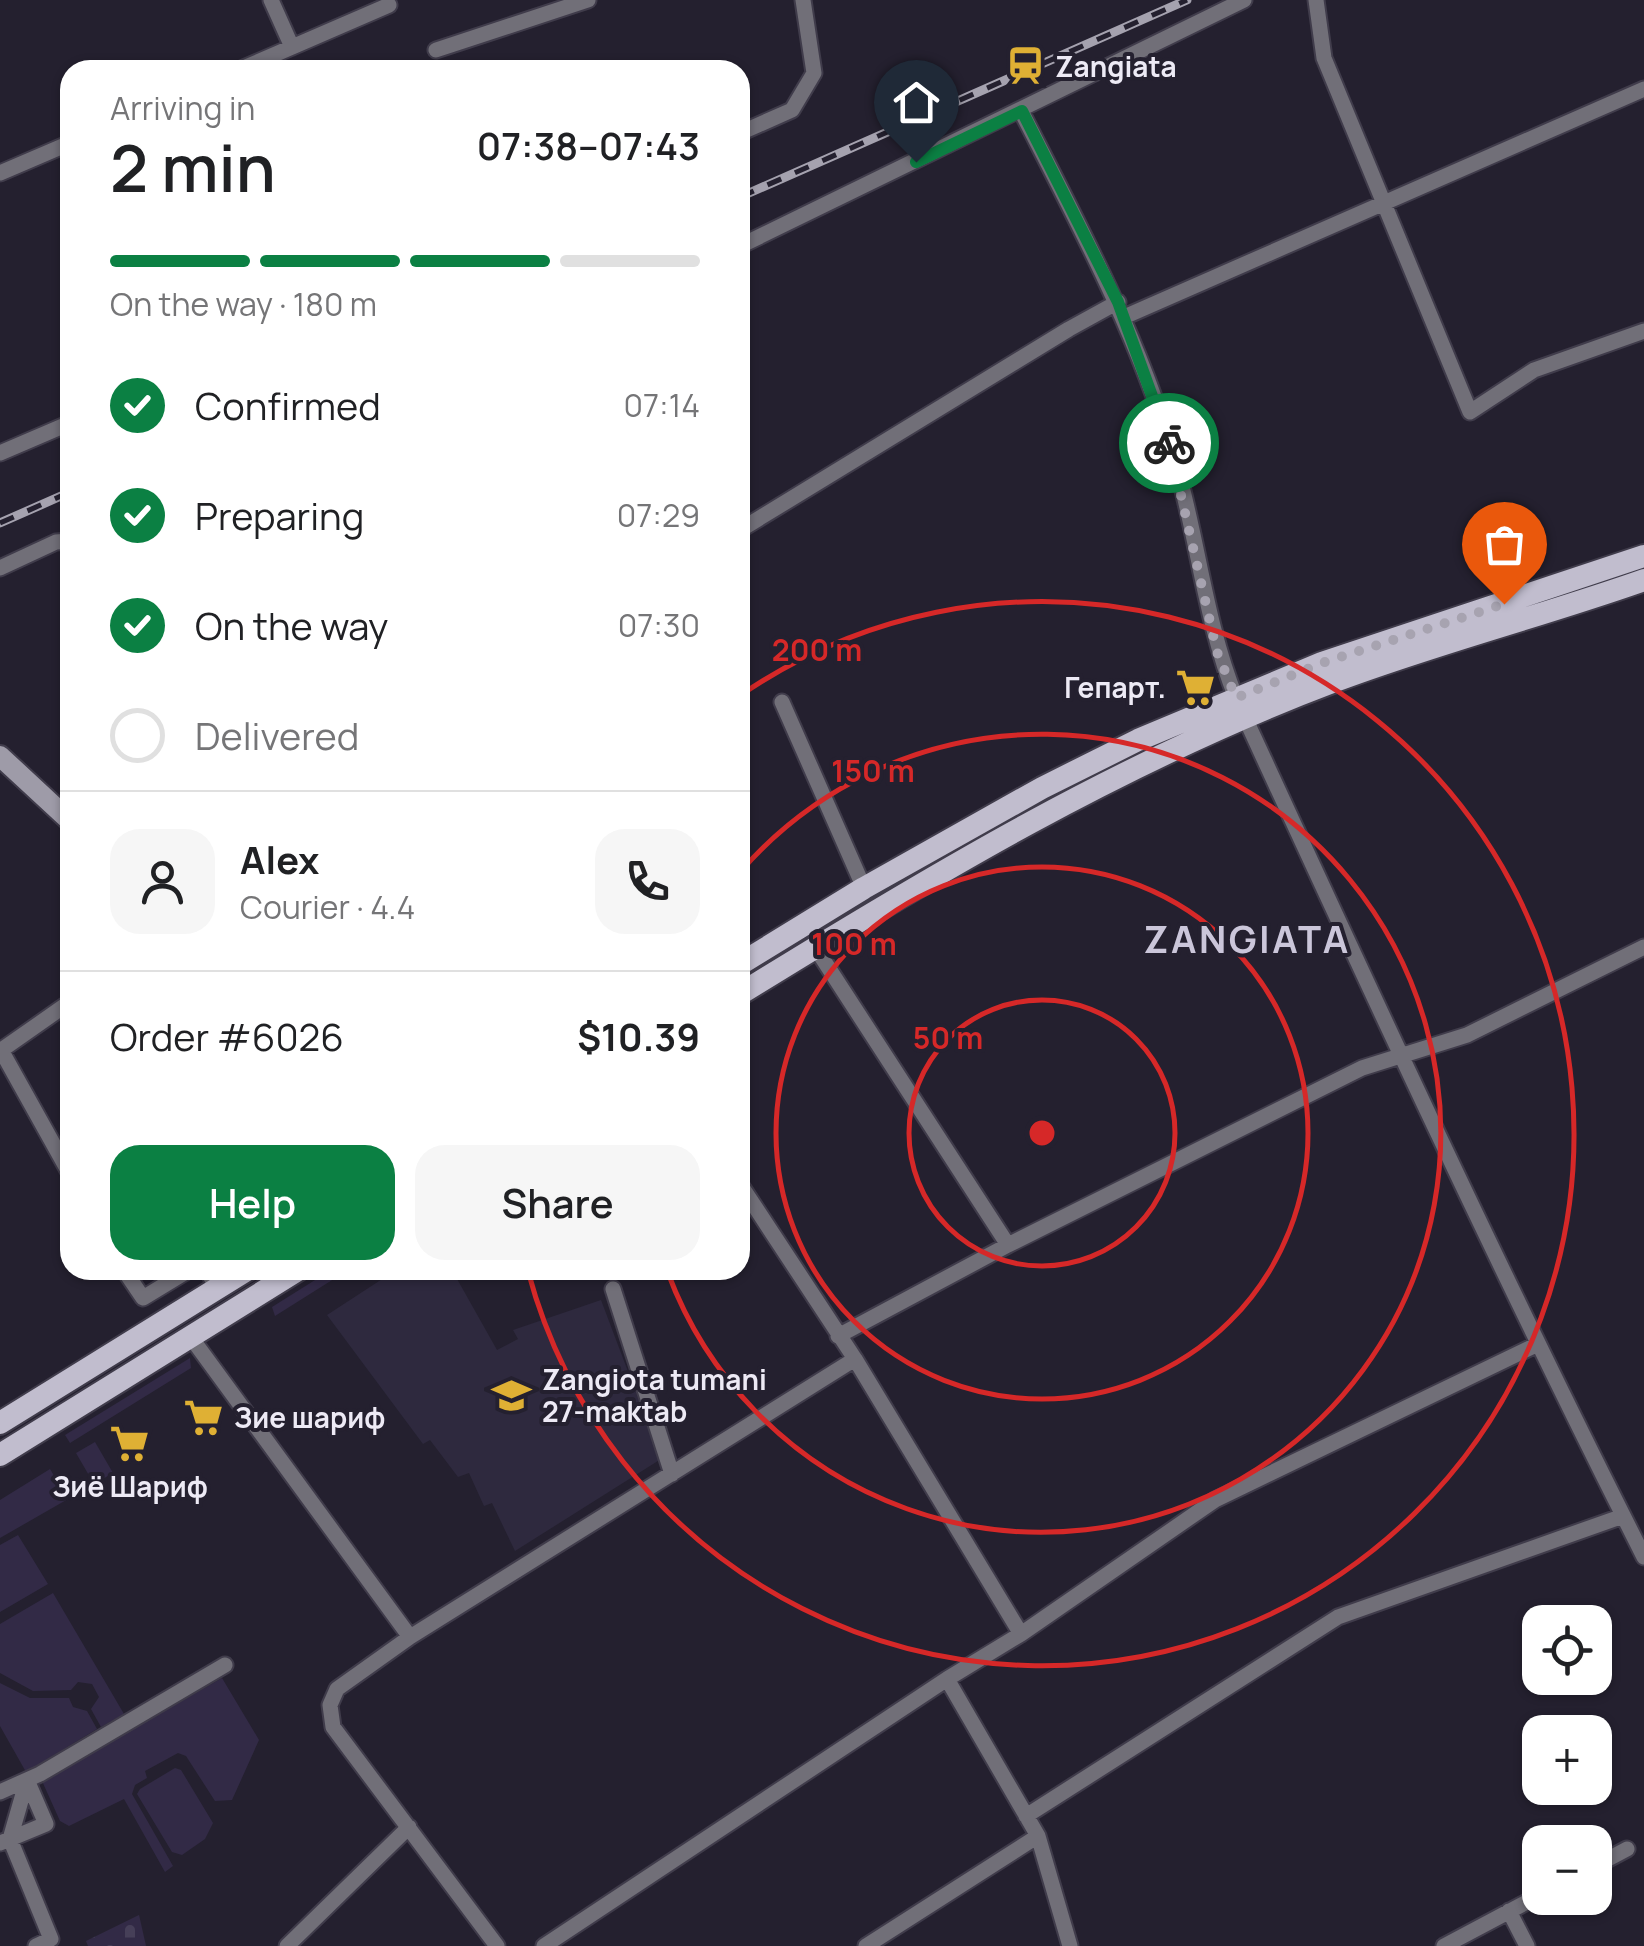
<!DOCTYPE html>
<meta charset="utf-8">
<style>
:root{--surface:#fff;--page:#f6f6f6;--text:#202124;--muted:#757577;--line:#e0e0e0;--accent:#0b8043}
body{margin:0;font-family:Manrope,sans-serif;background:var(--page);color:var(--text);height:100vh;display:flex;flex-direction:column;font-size:38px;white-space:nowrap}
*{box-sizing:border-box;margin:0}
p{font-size:32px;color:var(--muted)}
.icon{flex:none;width:55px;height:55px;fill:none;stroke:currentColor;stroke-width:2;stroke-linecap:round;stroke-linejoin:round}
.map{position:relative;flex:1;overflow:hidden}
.details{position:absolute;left:60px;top:60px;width:690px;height:1220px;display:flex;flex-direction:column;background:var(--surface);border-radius:30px;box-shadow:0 2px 8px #0004}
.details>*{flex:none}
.buttons{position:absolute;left:1522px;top:1605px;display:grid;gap:20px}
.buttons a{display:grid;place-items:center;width:90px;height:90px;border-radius:20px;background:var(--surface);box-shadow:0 2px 8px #0004;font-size:50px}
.pin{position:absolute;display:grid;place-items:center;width:85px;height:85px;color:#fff;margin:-102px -42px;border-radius:50% 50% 50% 0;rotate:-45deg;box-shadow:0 0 10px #0007}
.pin .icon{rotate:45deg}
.courier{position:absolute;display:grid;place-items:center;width:100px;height:100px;margin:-50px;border:8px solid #0b8043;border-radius:50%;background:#fff;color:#222;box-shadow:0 2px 12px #0007}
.summary em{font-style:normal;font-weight:600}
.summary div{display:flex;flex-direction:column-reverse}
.summary{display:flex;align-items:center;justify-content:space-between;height:170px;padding:0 50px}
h1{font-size:65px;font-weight:600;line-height:75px}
.bar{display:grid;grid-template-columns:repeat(4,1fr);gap:15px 10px;align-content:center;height:120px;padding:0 50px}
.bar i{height:12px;border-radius:8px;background:var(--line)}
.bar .current{background:var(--accent)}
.bar p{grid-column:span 4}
.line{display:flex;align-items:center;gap:25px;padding:0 50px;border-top:2px solid var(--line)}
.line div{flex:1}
.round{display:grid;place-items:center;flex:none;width:105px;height:105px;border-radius:30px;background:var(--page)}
ol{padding:0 50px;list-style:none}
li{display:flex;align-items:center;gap:30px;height:110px}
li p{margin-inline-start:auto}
li .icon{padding:10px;border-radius:50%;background:var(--accent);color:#fff;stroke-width:4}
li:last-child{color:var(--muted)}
li i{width:55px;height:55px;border:5px solid var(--line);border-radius:50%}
.action{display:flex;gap:20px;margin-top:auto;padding:20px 50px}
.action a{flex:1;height:115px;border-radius:30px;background:var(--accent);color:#fff;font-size:40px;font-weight:600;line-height:115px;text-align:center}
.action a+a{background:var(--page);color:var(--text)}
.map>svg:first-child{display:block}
</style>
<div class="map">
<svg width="1644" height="1946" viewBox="0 0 1644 1946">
<defs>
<pattern id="cemetery-stones" width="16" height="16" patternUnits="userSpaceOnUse" patternTransform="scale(2.5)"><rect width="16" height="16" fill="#322a46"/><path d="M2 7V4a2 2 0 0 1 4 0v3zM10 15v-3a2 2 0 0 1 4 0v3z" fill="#463f58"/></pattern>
</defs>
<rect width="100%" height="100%" fill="#24202f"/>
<path fill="#2e293e" d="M396 1270H452L497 1350 518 1339 513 1330 601 1300 661 1459 515 1551 492 1503 484 1506 469 1473 458 1477 430 1440 423 1444 327 1315Z"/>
<path fill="#322a46" d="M331 1270H348L275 1316 272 1307Z
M190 1358 191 1368 70 1443 65 1435Z
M95 1442 113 1473 94 1484 76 1453Z
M50 1469 68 1499 0 1538V1500Z
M18 1535 48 1584 0 1612V1545Z
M53 1593 124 1714 101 1727 91 1709 99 1697 92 1684 78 1682 71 1690 33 1691 0 1673V1624Z
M222 1678 259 1740 232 1800 215 1801 186 1756 178 1753 145 1771 147 1778 135 1785 132 1794 173 1866 165 1872 124 1799 69 1826 60 1821 42 1781Z
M0 1683 30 1698H69L73 1707 87 1711 97 1729 26 1772 0 1726Z
M175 1768 181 1770 213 1823 205 1839 182 1855 172 1852 137 1794 140 1789Z"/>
<path fill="url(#cemetery-stones)" d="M139 1915 146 1946H88L86 1941Z"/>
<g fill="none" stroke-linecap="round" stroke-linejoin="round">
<defs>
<path id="street" d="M271 0 292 47
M1316 0 1324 58 1470 412 1534 370 1644 331
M436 50 588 0
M239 70 389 5
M1021 111C1078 223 1137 333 1173 454 1198 535 1204 619 1236 698 1368 986 1501 1274 1644 1557
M740 133 792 110 814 73 803 0
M0 173 70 143
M740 246 1244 0
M1124 317 1644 89
M0 453 70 423
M740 530 1069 329 1118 302
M0 568 56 542 70 541
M782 702 864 888
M815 947 1008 1245
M1 1050 70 1174
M0 1051 70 1002
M740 1184 855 1359 1021 1634
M124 1270 143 1298 189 1270
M207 1270 217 1288
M613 1289 672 1474
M190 1336 410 1637
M838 1336 1008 1245 1362 1068 1467 1035 1644 947
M947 1679 1038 1836 1070 1946
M27 1780 10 1839 51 1939 36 1946
M0 1792 40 1774 225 1665
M1026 1816 1338 1617 1623 1516
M0 1843 46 1824 27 1780
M1595 1866 1627 1849
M1509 1911 1527 1946
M287 1946 409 1827
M497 1946 333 1727 330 1705 337 1689 410 1637 855 1359
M544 1946 947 1679 1021 1634 1215 1500 1536 1345
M866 1946 1038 1836
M1444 1946 1540 1895"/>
<path id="secondary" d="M0 756 70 821"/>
<path id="primary" d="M740 964 864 888 1042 788 1138 740 1322 663 1644 556
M740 994C932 875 1123 761 1335 681 1436 643 1542 616 1644 580
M0 1423 247 1270
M0 1455 298 1270"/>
</defs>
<use href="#street" stroke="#403c4b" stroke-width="19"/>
<use href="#secondary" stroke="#403c4b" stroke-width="24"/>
<use href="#primary" stroke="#403c4b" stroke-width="26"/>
<use href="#street" stroke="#716f78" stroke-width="15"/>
<use href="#secondary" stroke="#9e9ba8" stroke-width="20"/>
<use href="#primary" stroke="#c1bdce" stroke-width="22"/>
<defs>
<path id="rail" d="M740 197 1187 0
M0 523 70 492"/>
</defs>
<use href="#rail" stroke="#a5a2af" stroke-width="9"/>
<use href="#rail" stroke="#24202f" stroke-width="5" stroke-dasharray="15" stroke-linecap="butt"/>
</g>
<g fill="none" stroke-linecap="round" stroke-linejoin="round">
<path stroke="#a7a3b0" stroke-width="10" stroke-dasharray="0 18" d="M1169 443 1217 652 1236 698 1322 663 1504 604"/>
<path stroke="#0b8043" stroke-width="12" d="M916 162 1022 111 1118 302 1169 443"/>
</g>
<g fill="none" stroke="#d62828" stroke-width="5">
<circle cx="1042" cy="1133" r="133"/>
<circle cx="1042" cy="1133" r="266"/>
<path d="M741 871A399 399 0 1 1 668 1273"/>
<path d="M741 695A532 532 0 1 1 528 1271"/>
</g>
<defs>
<symbol id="station-bare" viewBox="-9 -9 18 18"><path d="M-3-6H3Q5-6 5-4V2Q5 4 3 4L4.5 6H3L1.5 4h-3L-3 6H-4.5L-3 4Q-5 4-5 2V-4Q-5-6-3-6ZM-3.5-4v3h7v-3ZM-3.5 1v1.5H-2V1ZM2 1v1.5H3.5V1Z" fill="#dfb034" stroke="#24202f" stroke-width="2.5" paint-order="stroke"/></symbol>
<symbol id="supermarket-bare" viewBox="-9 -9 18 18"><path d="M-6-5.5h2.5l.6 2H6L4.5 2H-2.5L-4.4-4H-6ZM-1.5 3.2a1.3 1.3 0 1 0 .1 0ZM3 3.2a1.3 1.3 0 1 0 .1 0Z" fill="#dfb034" stroke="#24202f" stroke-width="2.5" paint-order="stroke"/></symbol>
<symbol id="school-bare" viewBox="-9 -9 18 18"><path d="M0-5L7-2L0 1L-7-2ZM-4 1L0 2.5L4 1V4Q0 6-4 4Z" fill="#dfb034" stroke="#24202f" stroke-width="2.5" paint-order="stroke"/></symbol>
</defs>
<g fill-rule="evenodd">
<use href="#station-bare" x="998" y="38" width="55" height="55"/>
<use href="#supermarket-bare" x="1168" y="660" width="55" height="55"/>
<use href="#school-bare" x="484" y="1368" width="55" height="55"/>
<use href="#supermarket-bare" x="176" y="1390" width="55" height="55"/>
<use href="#supermarket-bare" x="102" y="1416" width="55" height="55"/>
</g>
<g text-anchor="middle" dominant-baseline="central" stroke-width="8" stroke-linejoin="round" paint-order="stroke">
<g font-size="28" font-weight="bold" fill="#edeaf5" stroke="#24202f" text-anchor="start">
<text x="1055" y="66">Zangiata</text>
<text x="1166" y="687" text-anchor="end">Гепарт.</text>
<text x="542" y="1379">Zangiota tumani<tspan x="542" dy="32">27-maktab</tspan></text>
<text x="234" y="1417">Зие шариф</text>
<text x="130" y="1486" text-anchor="middle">Зиё Шариф</text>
</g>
<g font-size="38" font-weight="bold" letter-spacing="2.5" fill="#cbc6da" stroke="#24202f">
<text x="1247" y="938">ZANGIATA</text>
</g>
</g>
<circle cx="1042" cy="1133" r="15" fill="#d62828" stroke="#24202f" stroke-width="5"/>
<g font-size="30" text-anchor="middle" font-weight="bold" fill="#d62828" stroke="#24202f" stroke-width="8" stroke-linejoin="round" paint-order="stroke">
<text x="817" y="661">200 m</text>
<text x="873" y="782">150 m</text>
<text x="854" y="955">100 m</text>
<text x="948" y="1049">50 m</text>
</g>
</svg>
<div class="buttons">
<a><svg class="icon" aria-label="locate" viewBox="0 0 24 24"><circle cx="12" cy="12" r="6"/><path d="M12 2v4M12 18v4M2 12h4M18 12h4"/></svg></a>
<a>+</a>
<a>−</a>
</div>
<div class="pin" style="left:1504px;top:604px;background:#ea580c"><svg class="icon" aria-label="bag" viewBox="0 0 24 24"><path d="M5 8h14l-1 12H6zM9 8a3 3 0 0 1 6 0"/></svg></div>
<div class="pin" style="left:916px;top:162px;background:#1f2937"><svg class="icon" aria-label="home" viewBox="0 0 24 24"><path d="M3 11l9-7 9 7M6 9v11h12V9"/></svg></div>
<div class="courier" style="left:1169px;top:443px"><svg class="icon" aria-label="bike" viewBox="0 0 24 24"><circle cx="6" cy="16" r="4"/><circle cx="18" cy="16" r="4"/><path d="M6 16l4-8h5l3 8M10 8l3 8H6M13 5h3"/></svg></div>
<section class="details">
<div class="summary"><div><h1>2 min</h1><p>Arriving in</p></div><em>07:38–07:43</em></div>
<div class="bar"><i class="current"></i><i class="current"></i><i class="current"></i><i></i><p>On the way · 180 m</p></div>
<ol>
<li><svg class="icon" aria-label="check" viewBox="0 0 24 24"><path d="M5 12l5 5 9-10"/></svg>Confirmed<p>07:14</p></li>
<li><svg class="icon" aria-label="check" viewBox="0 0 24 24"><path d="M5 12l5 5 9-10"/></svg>Preparing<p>07:29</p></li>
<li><svg class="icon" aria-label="check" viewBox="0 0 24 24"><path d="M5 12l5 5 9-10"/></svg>On the way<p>07:30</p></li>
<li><i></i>Delivered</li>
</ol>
<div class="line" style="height:180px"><a class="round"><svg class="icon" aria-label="person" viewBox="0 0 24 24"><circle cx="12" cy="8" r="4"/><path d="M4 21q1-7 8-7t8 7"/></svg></a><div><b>Alex</b><p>Courier · 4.4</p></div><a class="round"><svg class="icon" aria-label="phone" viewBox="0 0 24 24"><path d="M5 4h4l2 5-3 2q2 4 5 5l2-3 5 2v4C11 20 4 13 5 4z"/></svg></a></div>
<div class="line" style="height:130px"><div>Order #6026</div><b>$10.39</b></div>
<div class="action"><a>Help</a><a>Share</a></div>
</section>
</div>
